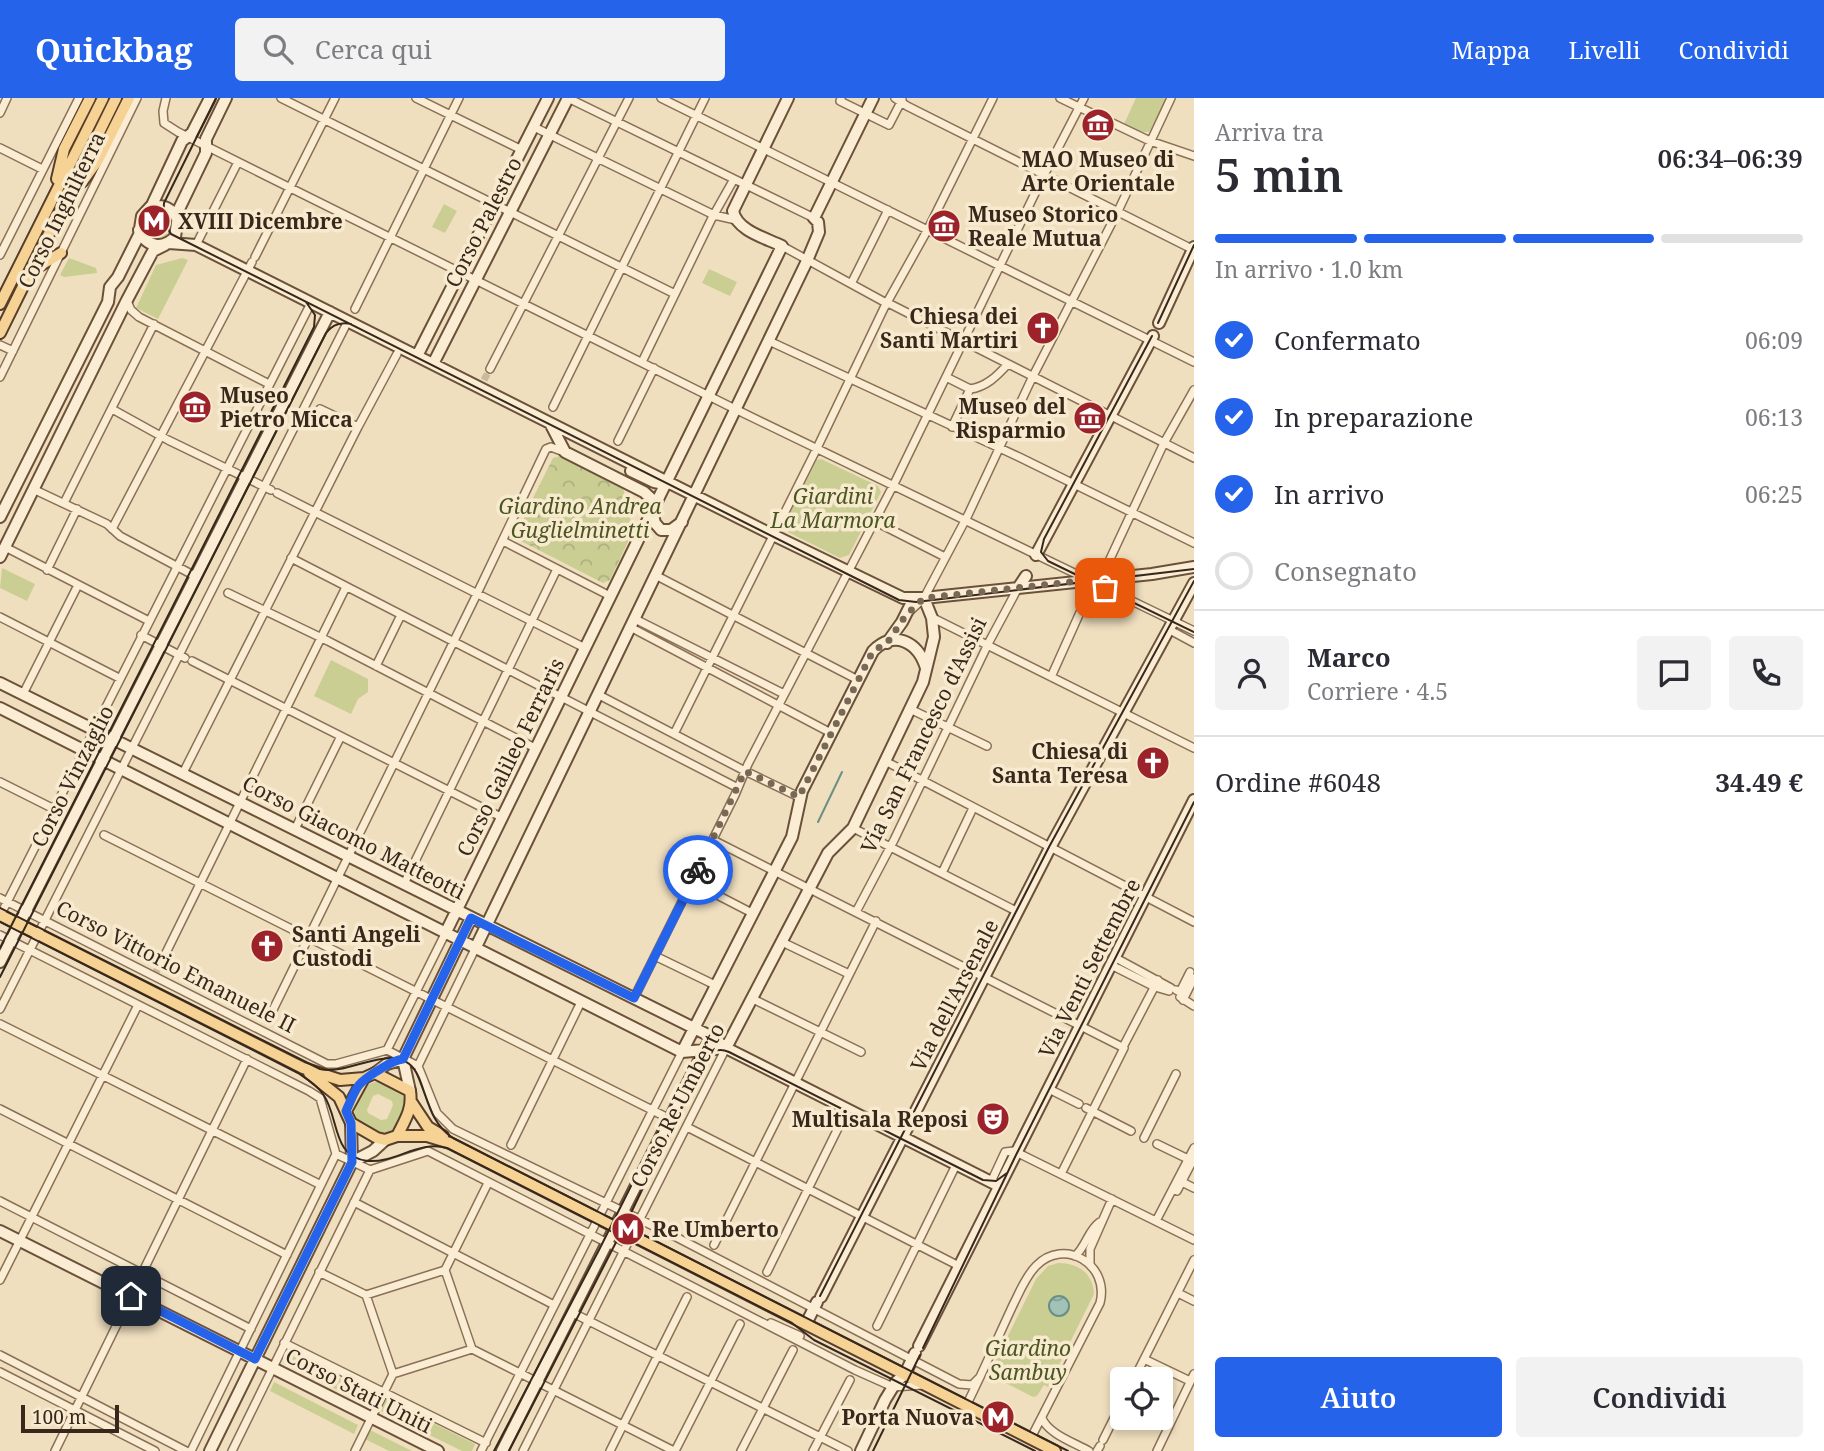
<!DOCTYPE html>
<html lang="it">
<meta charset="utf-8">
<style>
:root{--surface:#fff;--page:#f2f2f3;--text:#2b2b33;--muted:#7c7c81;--line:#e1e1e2;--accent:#2563eb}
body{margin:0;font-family:"Noto Serif",serif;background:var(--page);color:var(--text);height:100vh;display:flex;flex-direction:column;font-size:26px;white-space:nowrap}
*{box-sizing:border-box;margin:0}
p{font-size:23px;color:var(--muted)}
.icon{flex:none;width:38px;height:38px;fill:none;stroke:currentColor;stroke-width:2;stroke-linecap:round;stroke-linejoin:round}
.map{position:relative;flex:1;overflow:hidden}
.side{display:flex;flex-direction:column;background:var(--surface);width:630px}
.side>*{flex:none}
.buttons{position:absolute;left:1110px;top:1269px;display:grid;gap:14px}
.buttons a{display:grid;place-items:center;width:63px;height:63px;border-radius:7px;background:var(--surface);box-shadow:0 4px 10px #0003;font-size:35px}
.scale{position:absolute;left:21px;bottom:18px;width:98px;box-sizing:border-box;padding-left:7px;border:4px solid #38281c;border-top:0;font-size:19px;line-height:24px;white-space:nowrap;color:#38281c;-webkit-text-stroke:5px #f7eacf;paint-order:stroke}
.pin{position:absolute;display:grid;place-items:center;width:60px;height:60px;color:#fff;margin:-30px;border-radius:14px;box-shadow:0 4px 10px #0006}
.courier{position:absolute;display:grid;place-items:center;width:70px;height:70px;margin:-35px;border:5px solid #2563eb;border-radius:50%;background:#fff;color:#222;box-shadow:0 2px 9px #0007}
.overview em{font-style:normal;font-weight:600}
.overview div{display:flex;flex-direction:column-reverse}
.overview{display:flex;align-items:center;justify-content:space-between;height:119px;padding:0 21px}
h1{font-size:46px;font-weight:600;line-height:52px}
.bar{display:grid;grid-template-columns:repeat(4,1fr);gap:10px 7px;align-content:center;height:84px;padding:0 21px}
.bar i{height:9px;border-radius:5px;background:var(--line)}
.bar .current{background:var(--accent)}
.bar p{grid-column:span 4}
.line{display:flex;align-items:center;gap:18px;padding:0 21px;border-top:2px solid var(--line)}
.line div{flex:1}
.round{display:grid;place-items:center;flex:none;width:74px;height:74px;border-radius:7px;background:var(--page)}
ol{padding:0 21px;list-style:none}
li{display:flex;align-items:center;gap:21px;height:77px}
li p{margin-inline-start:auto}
li .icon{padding:7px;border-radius:50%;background:var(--accent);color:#fff;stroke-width:4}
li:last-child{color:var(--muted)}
li i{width:38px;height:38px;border:4px solid var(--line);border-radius:50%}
.action{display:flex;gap:14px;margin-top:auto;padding:14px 21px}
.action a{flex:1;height:80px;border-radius:7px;background:var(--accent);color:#fff;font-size:28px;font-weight:600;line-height:80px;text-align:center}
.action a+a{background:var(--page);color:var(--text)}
header{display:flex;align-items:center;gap:42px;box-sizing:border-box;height:98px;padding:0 35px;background:var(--accent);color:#fff}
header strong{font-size:33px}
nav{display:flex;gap:38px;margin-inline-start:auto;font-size:24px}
.search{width:490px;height:63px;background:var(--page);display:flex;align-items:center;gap:18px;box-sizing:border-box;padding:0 24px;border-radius:7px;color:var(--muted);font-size:26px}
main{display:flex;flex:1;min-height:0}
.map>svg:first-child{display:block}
</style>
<header>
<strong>Quickbag</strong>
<div class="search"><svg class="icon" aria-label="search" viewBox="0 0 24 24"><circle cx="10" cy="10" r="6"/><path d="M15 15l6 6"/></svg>Cerca qui</div>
<nav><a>Mappa</a><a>Livelli</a><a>Condividi</a></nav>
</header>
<main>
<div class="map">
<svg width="1194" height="1353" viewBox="0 0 1194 1353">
<defs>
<pattern id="park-crowns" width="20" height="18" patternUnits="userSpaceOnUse" patternTransform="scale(1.75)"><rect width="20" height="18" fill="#cace93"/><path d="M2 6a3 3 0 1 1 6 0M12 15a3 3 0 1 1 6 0" fill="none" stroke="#aeb17e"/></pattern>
<pattern id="water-waves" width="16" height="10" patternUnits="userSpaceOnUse" patternTransform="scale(1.75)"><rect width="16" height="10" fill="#a3c2b7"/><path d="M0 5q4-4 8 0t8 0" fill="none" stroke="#869e94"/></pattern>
</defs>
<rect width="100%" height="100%" fill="#f0dfbf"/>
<path fill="#cace93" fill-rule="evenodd" d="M1136 0H1163L1167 2 1149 34H1143L1124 26Z
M444 106 457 113 445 135 432 129Z
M158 116 161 129 169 138 158 142 149 137 146 129 150 119Z
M69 160 96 170 97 175 64 179 60 177Z
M182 160 188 162 158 221 136 210 156 167Z
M709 171 737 184 730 198 702 185Z
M821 361 878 388 881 394 849 457 840 460 788 434 785 425 817 362Z
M2 470 35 486 27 503 0 490Z
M331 562 368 581V594L358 601 351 616 314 598Z
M378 983 402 996 406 1007 393 1032 383 1035 357 1022 354 1012 366 987ZM378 996 392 1003 393 1007 387 1021 381 1022 368 1015 367 1012 373 998Z
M1058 1165C1078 1165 1093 1175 1094 1196L1048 1289 1044 1287 1037 1298 1033 1299 996 1280 994 1277 998 1266 995 1264 1036 1181 1048 1168Z
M289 1255 373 1296 368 1307 284 1265Z
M274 1284 358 1327 354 1336 270 1293Z
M384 1301 475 1346 472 1353H462L379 1312Z
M370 1332 412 1353H389L365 1341Z"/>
<path fill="url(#park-crowns)" d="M560 358 623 390 633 433 610 482 603 485 519 442 517 437 530 406 553 360Z"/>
<path fill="url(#water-waves)" stroke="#699085" stroke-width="2" d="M1049 1208a10 10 0 1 1 20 0a10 10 0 1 1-20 0Z"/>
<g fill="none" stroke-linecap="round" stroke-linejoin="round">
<path stroke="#699085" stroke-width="2" d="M818 724 842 674"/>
<path stroke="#cbba9e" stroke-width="7" stroke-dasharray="7 3.5" stroke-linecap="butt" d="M484 282 490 271
M156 874 161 865"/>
<defs>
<path id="street" d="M166 0 163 13 164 25 178 34 735 311 1194 533
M281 0 675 196
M416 0 522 52
M568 0 814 120
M661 0 1194 264
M841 0 840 3 889 27 902 2
M895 0 907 8 1194 152
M1060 0 1150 43 1194 58
M0 15 7 0
M534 29 714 117 736 122
M0 50 42 71
M196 147 238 64
M782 148 888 206
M0 157 79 0
M255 159 335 0
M852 184 888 112
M127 203 131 212 139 219 269 286
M888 205 1194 360
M355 211 459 0
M769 243 1019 359 1194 445
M0 247 13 253
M642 264 712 120 734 81
M490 271 629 0
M0 279 137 0
M946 279 970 291
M553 309 705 0
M112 311 168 342 271 392
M320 311 358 329
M952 329 970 291C986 289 997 278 1007 267
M618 343 654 270
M33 391 107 426 120 438 195 478
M277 395 585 550
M64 405 154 226
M874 423 945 459
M112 431 252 164
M503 443 610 498
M5 449 149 523
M291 460 738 690
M47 472 77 411
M1103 476 1164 345 1194 292
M657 478 858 582
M228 495 328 543 535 650
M910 513 924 500 968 417 1032 280 1119 111 1171 0
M0 519 119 580
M931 519 1194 650
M635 521 784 596
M632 530 831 635
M1168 531 1194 545
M141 537 185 560
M192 563 501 719
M376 568 401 517
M1051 579 1091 490 1089 482
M23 596 78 487
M599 597 745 673 799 699
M910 611 987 648
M674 636 818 348 884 210 928 131 993 0
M885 663 1194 824
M183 675 358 329 397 256
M0 684 54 711
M853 730 1018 814
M295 731 340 640
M104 737 670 1021
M713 742 1124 950 1061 1076
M942 775 973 710
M692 784 752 815
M404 786 557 471
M0 800 327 966H336L387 952 418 968 437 1015 453 1031 676 1139 959 1286 972 1287 980 1279
M856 814 894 742 989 544 1018 490
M0 818 311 205
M0 837 309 993 320 1000 336 1056 370 1072 428 1053 855 1272 893 1289 923 1287
M782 844 849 876
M655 858 715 887
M1114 859 1171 890
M161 865 346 489
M1111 867 1155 889 1169 893
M1176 892 1180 894 1190 874
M1180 899 1194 908
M634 900 735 697 748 666 896 382 1040 85 1084 0
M753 901 861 954
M1183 902 1194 880
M0 911 348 223
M268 922 474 502 546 351 551 349 564 354
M0 926 321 1087
M1123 949 1158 882
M387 952 445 836
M418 968 475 851
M1049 991 1079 1006
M1086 1010 1131 1033
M0 1011 287 1157
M687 1029 959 1168
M1144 1040 1176 976
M1157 1046 1188 1061
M511 1047 581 904
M1178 1082 1194 1090
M991 1084 1005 1054 1014 1053 1194 1142
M1177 1093 1194 1060
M0 1103 251 1231
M354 1104 554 1207
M1156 1123 1194 1050
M714 1147 876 823
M1075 1158C1086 1149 1088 1132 1100 1124
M1090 1166V1151L1112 1101
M445 1172 472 1251 674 1353
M445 1172 488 1085
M319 1174 366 1197 393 1276
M767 1174 847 1012
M0 1182 138 907
M1178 1195 1194 1203
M366 1197 445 1172
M573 1215 848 1353
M771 1225 800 1238
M877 1228 956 1067
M284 1245 486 1345
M0 1257 186 1353
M1144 1261 1190 1283
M0 1274 155 1353
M393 1276 472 1251
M1134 1281 1194 1162
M966 1308C983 1274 998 1239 1014 1205 1020 1193 1026 1178 1036 1168 1064 1139 1110 1166 1100 1205L1032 1338 1028 1340
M1042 1320C1048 1336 1075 1345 1089 1353
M1103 1342 1122 1304
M55 1353 247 961
M191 1353 336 1056
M232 1353 370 1072
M355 1353 393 1276
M481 1353 682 954
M523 1353 726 950
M610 1353 687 1199
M675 1353 740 1226
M741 1353 793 1252
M813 1353 850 1282
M1097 1353 1100 1348
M1157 1353 1194 1276"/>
<path id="secondary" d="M150 110C162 105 173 110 178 123
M139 132C146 149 163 152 175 139L179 111 206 55V41L226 0
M169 145 196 147 773 437 903 500H924L1152 476 1194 469
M1159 225 1194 149
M417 258 548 0
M433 266 568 0
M550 325 565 354 644 394 656 405
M631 373 654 384 665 386
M652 413 655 425 661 432H671L682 424
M0 419 100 220 108 204 110 189 118 179 139 137 142 118 152 107 182 43 192 35 210 0
M1036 457 1153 238
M0 459 127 202 153 153 165 147
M1018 490 1026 478
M887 545 902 524 913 502
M0 585 712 939 726 950 999 1088
M0 610 682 954 726 950
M445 836 782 148C766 140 737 133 733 113L788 0
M475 851 806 165 819 134 818 124 814 120 873 0
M0 864 330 214
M726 950 828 755 853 730 923 584 934 539 932 520 924 500
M682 954 792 739 802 693 873 553C894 531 918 544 926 570
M375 975 387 966 403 961
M410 993 403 961 471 820
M352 1064 373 1053 385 1042
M0 1133 438 1353
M821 1199 1053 744 1194 485
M806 1226 817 1204
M919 1248 1194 702
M210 1353 352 1064 351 1025
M502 1353 707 947
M861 1353 885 1302 896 1284 905 1276 915 1255"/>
<path id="primary" d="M57 81 64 51 90 0
M82 84 98 62 129 0
M31 173 61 155
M0 206 103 0
M0 235 116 0
M0 817 303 970 340 982 364 980
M309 975 339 999 351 1025 377 1040 385 1042 397 1038C405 1022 413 1011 410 993L375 975 364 980 346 1013
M412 1005 428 1029 443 1038
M397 1038H427L450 1045 1055 1353"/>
</defs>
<use href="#street" stroke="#8a7057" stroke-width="10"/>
<use href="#secondary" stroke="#6b513a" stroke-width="14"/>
<use href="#primary" stroke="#573e2b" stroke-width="14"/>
<use href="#street" stroke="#faedd3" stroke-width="7"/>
<use href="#secondary" stroke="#faedd3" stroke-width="10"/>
<use href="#primary" stroke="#f6d394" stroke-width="10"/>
<path stroke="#38281c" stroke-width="2" d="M216 0 164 105 163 122 171 136 899 502 916 504 1194 471
M1158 225 1194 147
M1152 238 1044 441 1041 454 1048 463 1194 534
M0 810 320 971C351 979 401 936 419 980 428 1002 431 1026 453 1040L1068 1353
M0 824 298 975C307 981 317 987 323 996 340 1020 331 1059 368 1063 396 1065 419 1042 447 1050L792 1225 814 1242 1035 1353
M0 850 314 229 315 217 306 204
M0 879 326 235C332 227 341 224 351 226
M820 1198 1049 749 1194 483
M923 1250 1016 1057 1194 704
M494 1353 600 1150 696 958 704 950
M509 1353 630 1117 706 958C713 952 720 950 729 954L983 1082 996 1083 1007 1075
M873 1353 920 1257"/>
</g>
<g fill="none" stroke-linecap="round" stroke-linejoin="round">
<path stroke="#786855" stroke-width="7" stroke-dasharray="0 12.6" d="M698 772 745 673 799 699 873 553 887 545 906 517 924 500 1089 482 1105 490"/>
<path stroke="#2563eb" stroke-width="9" d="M131 1198 255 1261 352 1064 351 1025 346 1013C357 989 355 987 377 973 386 968 393 962 403 961L471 820 634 900 698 772"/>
</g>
<defs>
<symbol id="museum-disc" viewBox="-11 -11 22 22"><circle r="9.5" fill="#9c2329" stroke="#f7eacf"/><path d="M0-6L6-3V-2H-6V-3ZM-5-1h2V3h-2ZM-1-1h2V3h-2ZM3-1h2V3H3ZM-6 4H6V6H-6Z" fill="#fff"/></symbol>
<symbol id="metro-disc" viewBox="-11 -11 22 22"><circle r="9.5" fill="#9c2329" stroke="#f7eacf"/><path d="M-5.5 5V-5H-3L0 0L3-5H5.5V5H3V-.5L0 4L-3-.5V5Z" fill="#fff"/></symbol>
<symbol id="church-disc" viewBox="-11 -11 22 22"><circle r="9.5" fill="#9c2329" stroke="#f7eacf"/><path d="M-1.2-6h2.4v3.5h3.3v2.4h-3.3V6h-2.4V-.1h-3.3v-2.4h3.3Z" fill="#fff"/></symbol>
<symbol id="theatre-disc" viewBox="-11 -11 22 22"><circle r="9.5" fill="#9c2329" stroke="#f7eacf"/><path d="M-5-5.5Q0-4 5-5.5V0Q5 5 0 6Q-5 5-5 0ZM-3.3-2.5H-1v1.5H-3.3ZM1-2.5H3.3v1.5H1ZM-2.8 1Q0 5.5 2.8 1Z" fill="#fff"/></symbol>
</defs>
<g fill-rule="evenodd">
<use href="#museum-disc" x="1079" y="8" width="38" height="38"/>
<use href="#metro-disc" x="135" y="104" width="38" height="38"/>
<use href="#museum-disc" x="925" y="109" width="38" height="38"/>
<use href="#church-disc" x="1024" y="211" width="38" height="38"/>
<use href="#museum-disc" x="176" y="290" width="38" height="38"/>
<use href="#museum-disc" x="1071" y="301" width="38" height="38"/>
<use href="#church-disc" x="1134" y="646" width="38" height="38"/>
<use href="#church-disc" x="248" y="829" width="38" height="38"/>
<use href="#theatre-disc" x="974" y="1002" width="38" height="38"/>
<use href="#metro-disc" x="609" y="1112" width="38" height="38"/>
<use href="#metro-disc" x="979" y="1300" width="38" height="38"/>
</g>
<g text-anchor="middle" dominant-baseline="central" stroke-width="7" stroke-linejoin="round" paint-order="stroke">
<g font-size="21" font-weight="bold" fill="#38281c" stroke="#f7eacf" text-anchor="start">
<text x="1098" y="61" text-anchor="middle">MAO Museo di<tspan x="1098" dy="24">Arte Orientale</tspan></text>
<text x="968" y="116">Museo Storico<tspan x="968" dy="24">Reale Mutua</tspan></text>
<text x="178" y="123">XVIII Dicembre</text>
<text x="1018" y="218" text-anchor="end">Chiesa dei<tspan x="1018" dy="24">Santi Martiri</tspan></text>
<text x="220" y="297">Museo<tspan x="220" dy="24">Pietro Micca</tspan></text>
<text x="1066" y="308" text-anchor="end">Museo del<tspan x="1066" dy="24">Risparmio</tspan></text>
<text x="1128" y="653" text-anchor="end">Chiesa di<tspan x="1128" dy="24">Santa Teresa</tspan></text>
<text x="292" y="836">Santi Angeli<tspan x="292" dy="24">Custodi</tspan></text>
<text x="968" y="1021" text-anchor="end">Multisala Reposi</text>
<text x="652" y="1131">Re Umberto</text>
<text x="974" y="1319" text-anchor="end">Porta Nuova</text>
</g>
<g font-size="21" fill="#38281c" stroke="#f7eacf">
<text transform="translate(61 112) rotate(-64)">Corso Inghilterra</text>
<text transform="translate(483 124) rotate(-63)">Corso Palestro</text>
<text transform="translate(923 637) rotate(-64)">Via San Francesco d'Assisi</text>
<text transform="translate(510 659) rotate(-64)">Corso Galileo Ferraris</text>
<text transform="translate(72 678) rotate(-63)">Corso Vinzaglio</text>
<text transform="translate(354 739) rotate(27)">Corso Giacomo Matteotti</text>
<text transform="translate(176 868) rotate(27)">Corso Vittorio Emanuele II</text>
<text transform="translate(1089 870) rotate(-63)">Via Venti Settembre</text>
<text transform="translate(954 897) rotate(-63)">Via dell'Arsenale</text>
<text transform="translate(677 1007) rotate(-63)">Corso Re Umberto</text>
<text transform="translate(359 1292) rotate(27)">Corso Stati Uniti</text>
</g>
<g font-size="21" font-style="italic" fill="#4b5621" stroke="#f7eacf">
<text x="833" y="398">Giardini<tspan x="833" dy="24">La Marmora</tspan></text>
<text x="580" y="408">Giardino Andrea<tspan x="580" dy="24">Guglielminetti</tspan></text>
<text x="1028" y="1250">Giardino<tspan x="1028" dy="24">Sambuy</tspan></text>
</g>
</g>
</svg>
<div class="buttons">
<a><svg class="icon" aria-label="locate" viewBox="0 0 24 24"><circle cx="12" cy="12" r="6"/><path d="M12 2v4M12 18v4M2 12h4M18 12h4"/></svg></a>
</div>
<div class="scale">100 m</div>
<div class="pin" style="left:1105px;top:490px;background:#ea580c"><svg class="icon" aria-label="bag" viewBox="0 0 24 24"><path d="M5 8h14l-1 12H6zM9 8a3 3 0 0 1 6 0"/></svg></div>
<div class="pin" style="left:131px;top:1198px;background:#1f2937"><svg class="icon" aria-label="home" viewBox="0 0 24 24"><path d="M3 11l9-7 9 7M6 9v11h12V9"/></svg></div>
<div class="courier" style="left:698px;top:772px"><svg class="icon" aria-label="bike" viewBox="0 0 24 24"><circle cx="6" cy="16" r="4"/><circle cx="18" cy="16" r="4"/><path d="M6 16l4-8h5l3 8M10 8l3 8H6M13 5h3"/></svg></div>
</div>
<section class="side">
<div class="overview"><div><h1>5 min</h1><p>Arriva tra</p></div><em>06:34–06:39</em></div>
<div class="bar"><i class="current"></i><i class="current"></i><i class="current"></i><i></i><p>In arrivo · 1.0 km</p></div>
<ol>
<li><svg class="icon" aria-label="check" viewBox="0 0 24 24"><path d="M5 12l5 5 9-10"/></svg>Confermato<p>06:09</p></li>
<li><svg class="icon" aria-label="check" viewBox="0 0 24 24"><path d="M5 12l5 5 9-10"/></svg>In preparazione<p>06:13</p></li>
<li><svg class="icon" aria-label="check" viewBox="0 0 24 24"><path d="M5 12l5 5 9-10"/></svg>In arrivo<p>06:25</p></li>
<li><i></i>Consegnato</li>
</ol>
<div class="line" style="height:126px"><a class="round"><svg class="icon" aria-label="person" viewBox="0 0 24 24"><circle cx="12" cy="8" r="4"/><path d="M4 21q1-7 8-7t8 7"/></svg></a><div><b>Marco</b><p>Corriere · 4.5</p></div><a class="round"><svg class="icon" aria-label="chat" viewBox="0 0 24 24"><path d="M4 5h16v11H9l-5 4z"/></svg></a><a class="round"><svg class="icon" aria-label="phone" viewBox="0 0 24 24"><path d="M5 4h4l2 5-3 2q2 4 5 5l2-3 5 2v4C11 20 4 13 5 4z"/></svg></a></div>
<div class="line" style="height:91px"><div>Ordine #6048</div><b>34.49 €</b></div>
<div class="action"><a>Aiuto</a><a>Condividi</a></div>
</section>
</main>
